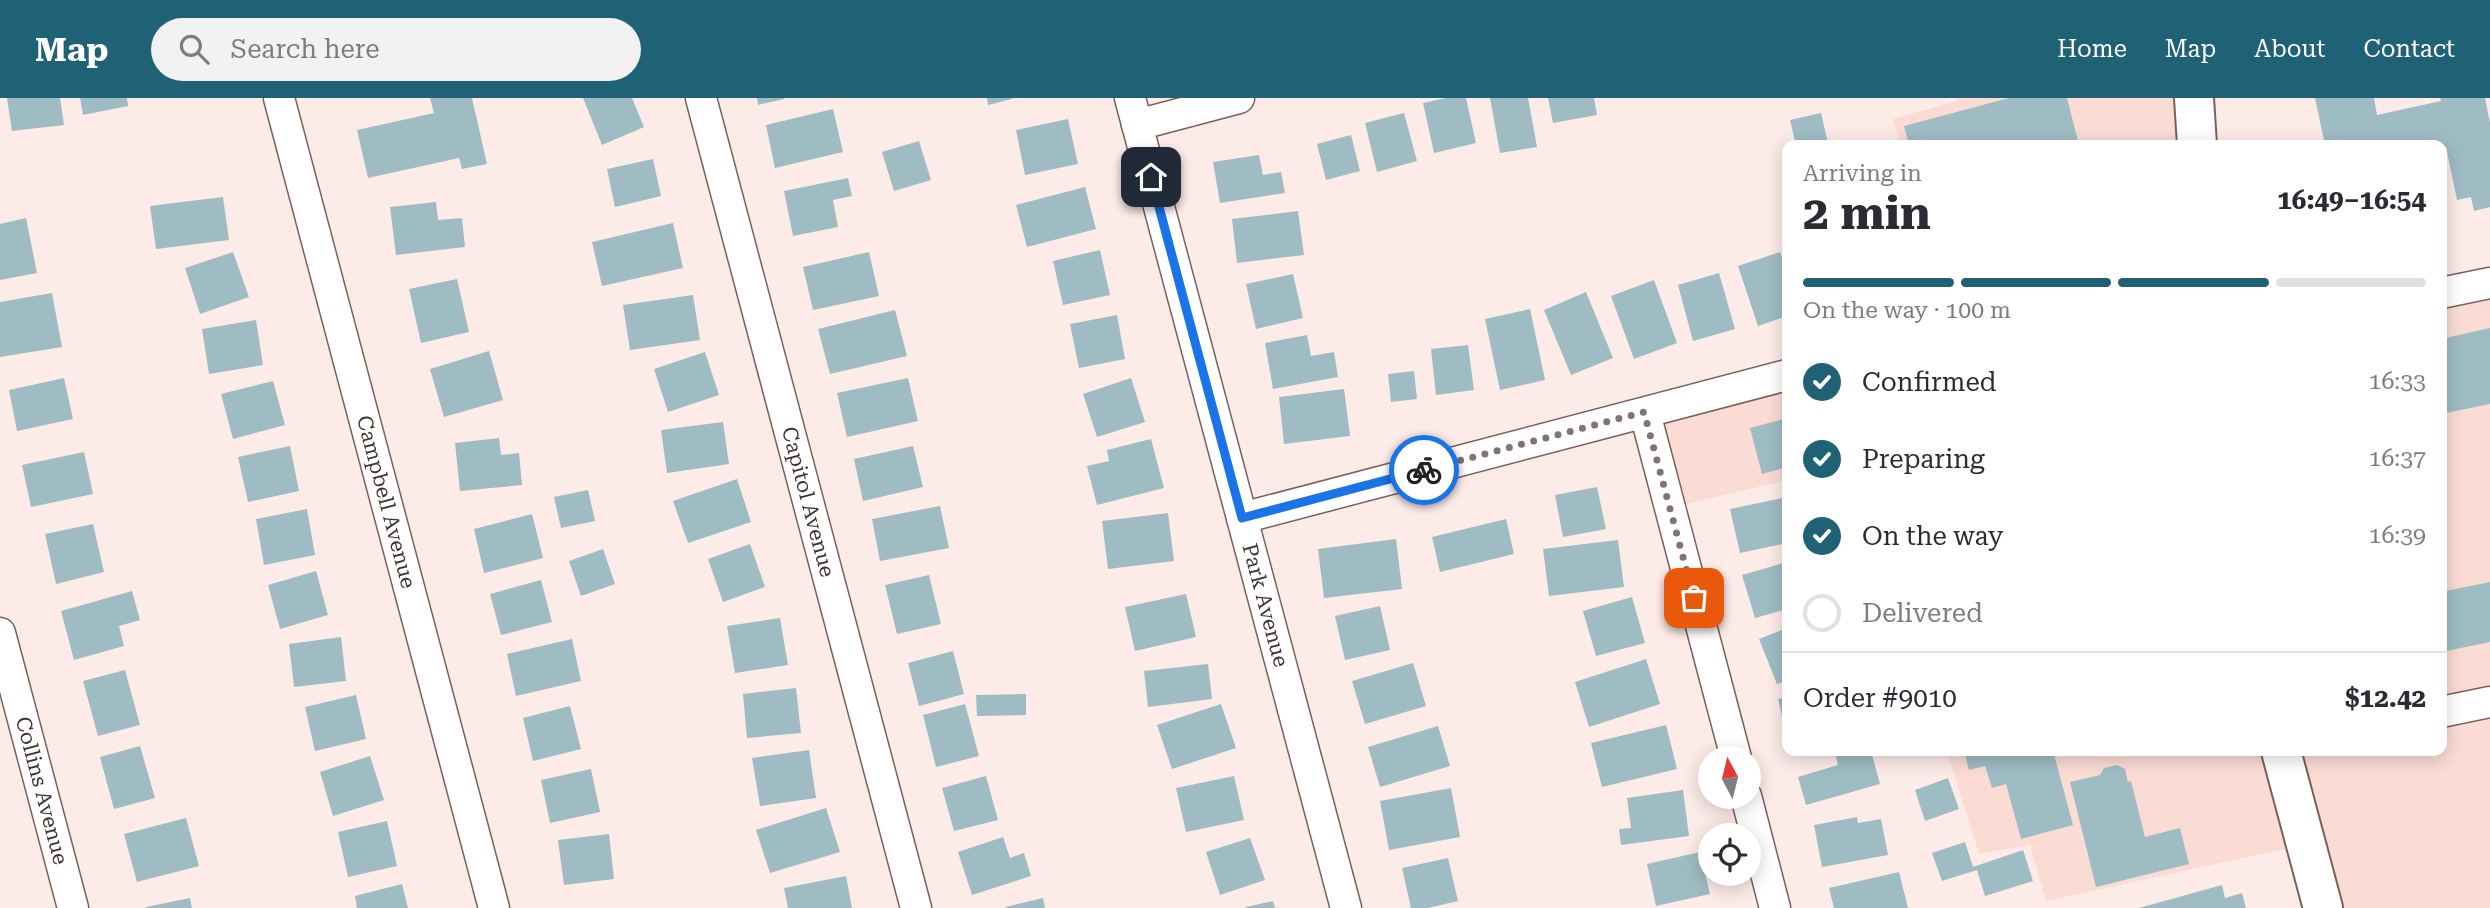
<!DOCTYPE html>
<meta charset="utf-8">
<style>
:root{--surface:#fff;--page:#f2f2f3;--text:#2b2b33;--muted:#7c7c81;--line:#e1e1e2;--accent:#1f6275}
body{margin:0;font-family:"Roboto Serif",serif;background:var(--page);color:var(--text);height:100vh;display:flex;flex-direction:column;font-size:26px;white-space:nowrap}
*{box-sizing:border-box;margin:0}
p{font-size:23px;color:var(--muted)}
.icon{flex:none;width:38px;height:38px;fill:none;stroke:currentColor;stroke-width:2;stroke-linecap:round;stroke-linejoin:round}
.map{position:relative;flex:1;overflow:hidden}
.sheet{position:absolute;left:1782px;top:42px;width:665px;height:616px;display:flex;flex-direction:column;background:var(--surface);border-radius:14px;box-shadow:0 4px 18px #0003}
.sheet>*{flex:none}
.needle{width:46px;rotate:353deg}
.tools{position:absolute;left:1698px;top:648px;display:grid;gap:14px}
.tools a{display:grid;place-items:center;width:63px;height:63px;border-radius:50%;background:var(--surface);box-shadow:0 4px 18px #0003;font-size:35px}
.pin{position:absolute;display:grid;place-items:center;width:60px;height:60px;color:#fff;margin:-30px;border-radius:14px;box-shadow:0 4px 10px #0006}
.courier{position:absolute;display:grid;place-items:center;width:70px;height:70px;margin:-35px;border:5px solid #1a73e8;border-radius:50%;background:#fff;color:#222;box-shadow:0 2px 9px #0007}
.head em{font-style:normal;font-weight:700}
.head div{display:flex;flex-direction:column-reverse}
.head{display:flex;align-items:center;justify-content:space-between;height:119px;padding:0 21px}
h1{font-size:46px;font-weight:700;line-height:52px}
.bar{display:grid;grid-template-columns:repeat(4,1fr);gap:10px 7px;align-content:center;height:84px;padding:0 21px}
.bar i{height:9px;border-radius:5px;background:var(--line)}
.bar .selected{background:var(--accent)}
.bar p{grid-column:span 4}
.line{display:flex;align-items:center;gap:18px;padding:0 21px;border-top:2px solid var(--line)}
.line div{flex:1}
ol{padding:0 21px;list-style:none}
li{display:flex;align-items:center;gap:21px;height:77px}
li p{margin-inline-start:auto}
li .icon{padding:7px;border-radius:50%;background:var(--accent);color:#fff;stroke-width:4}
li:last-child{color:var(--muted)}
li i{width:38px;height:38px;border:4px solid var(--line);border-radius:50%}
header{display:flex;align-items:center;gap:42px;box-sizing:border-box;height:98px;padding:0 35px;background:var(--accent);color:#fff}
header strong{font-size:33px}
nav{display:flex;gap:38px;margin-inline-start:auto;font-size:24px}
.search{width:490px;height:63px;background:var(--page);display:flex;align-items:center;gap:18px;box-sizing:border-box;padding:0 24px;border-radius:38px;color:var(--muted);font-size:26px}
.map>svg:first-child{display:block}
</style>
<header>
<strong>Map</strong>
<div class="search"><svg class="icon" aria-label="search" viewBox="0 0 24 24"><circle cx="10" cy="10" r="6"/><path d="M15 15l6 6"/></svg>Search here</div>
<nav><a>Home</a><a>Map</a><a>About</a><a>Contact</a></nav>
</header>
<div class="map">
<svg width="2490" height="810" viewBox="0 0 2490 810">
<rect width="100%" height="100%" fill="#fdebe7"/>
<path fill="#fadcd5" d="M1956 0H2194L2197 47H1900L1893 21 1957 3Z
M2490 185V810H2321L2303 747 2046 803 2030 747 1979 756 1947 653H2441V195Z
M1787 277V382L1670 410 1645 315Z"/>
<path fill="#9fbcc5" d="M7 0H60L64 27 12 33Z
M80 0H127L128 8 83 17Z
M430 0H472L487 66 462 71 459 60 368 80 357 32 434 15Z
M583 0H632L644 29 602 47Z
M757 0H784V1L758 7Z
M987 0H1012V1L988 7Z
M1446 0H1466L1476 45 1434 55 1423 5Z
M1490 0H1528L1537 49 1500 55Z
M1548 0H1594L1597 17 1553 25Z
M2009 0H2067L2079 47H1909L1904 28Z
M2315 0H2374L2377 17 2441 3 2440 0H2485L2490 25V109L2474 113 2471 99 2457 102 2446 49 2325 47Z
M833 11 843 54 775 70 766 27Z
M1404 15 1417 63 1377 74 1365 25Z
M1821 15 1828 45 1796 47 1790 22Z
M1068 21 1078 66 1025 77 1016 32Z
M1351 37 1360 73 1326 82 1317 46Z
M919 43 931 82 894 93 882 54Z
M1259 57 1263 77 1281 74 1285 95 1220 105 1213 64Z
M653 61 661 98 615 109 607 71Z
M848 80 852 98 833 102 838 129 793 138 784 93Z
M1085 89 1096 131 1027 149 1016 107Z
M223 99 229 142 156 151 150 108Z
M436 104 438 122 462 120 465 149 396 157 390 109Z
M1298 113 1304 157 1237 165 1232 121Z
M26 120 37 175 0 182V126Z
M673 125 683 170 602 188 592 144Z
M1100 152 1110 197 1063 207 1053 163Z
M233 154 249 199 200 216 185 170Z
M869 154 879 198 813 212 803 169Z
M1780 154 1787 174V218L1758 228 1738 168Z
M1719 175 1735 231 1693 243 1678 187Z
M1293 176 1303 220 1256 231 1246 186Z
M457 181 469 234 421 245 409 191Z
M1654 182 1677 245 1634 261 1611 198Z
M1586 194 1613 260 1571 277 1544 212Z
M52 195 62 249 0 259V204Z
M693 197 700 242 630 252 623 207Z
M1530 211 1545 282 1500 292 1485 221Z
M895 212 907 258 830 276 818 231Z
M1117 217 1125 261 1079 270 1070 226Z
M256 222 263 267 209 276 202 231Z
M2490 230V306L2441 316V241Z
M1307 237 1311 258 1334 254 1338 279 1273 291 1265 245Z
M1468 247 1474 292 1436 297 1431 251Z
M489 253 503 302 444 319 430 271Z
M705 254 719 297 668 314 654 271Z
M1414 273 1417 301 1391 304 1388 276Z
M64 280 73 321 17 333 9 292Z
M908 280 918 323 847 339 837 295Z
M1131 280 1145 324 1097 339 1083 296Z
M273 283 285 327 233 341 221 296Z
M1344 291 1350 338 1284 346 1279 299Z
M1787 320V369L1762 376 1750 330Z
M723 324 729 366 667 375 661 332Z
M499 340 501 357 519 355 522 387 460 393 455 345Z
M1151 341 1164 390 1097 407 1087 368 1109 363 1107 352Z
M290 348 299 393 248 404 238 359Z
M913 348 923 389 863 403 854 361Z
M84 354 93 396 31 409 22 367Z
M737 381 751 424 688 445 673 403Z
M1597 389 1606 431 1563 439 1555 397Z
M588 392 595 423 561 430 554 399Z
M1787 399V445L1740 455 1730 411Z
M940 408 949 450 880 463 872 421Z
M307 411 315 457 264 467 256 421Z
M1168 415 1174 463 1108 471 1102 423Z
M532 416 543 460 484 475 474 431Z
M1506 421 1514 456 1440 474 1432 439Z
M93 426 104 474 56 486 45 436Z
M1396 441 1402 491 1324 500 1318 451Z
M1618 442 1624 489 1549 498 1543 451Z
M750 446 765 489 723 504 708 461Z
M603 451 615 486 581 498 569 463Z
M1787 464V511L1755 520 1742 477Z
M316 473 328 517 280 531 268 487Z
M929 477 941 526 897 536 885 487Z
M541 482 552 524 501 537 490 496Z
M2490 484V544L2441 554V494Z
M132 493 140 522 119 528 124 548 74 562 61 513Z
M1186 496 1196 539 1135 553 1125 509Z
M1632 499 1645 545 1596 558 1583 513Z
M1380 508 1390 552 1345 562 1335 518Z
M780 520 788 567 735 575 727 528Z
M1787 530V583L1777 586 1759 541Z
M341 539 346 583 294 589 289 546Z
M572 541 581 583 516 598 507 556Z
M953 553 964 596 919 608 908 565Z
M1646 561 1660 606 1589 629 1575 584Z
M1413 565 1426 608 1365 626 1352 583Z
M1208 566 1212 601 1148 609 1144 573Z
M125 572 140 627 98 638 83 583Z
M796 590 801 635 747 640 743 596Z
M1026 596V617L977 618 976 597Z
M356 597 366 641 315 653 305 609Z
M1787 599V635H1786L1778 601Z
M965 606 979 658 936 669 923 617Z
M1221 606 1236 650 1172 671 1157 627Z
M570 608 581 651 533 663 523 620Z
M1666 627 1677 671 1602 689 1591 645Z
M1438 628 1450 668 1380 689 1368 649Z
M140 648 155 700 114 711 100 659Z
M809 652 816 700 760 708 752 660Z
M1841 653H1871L1880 686 1806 707 1798 679 1838 667 1835 655Z
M1964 653H2053L2073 727 2021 741 2006 686 1992 690 1985 668 1969 672Z
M370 658 384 702 333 718 320 674Z
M2117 667 2125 671 2128 684 2131 683 2145 739 2180 730 2189 766 2096 789 2070 684 2100 677 2104 670Z
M591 671 600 714 550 725 541 682Z
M986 678 998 722 954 733 942 690Z
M1234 678 1244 722 1186 734 1176 690Z
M1948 680 1959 711 1925 723 1915 692Z
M1451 690 1460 739 1389 752 1380 703Z
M1683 692 1689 738 1621 747 1619 731 1631 730 1627 700Z
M826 710 840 754 770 775 756 732Z
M1857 719 1858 725 1881 721 1888 757 1822 769 1814 727Z
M186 720 199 768 137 784 124 736Z
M387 723 397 768 348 779 338 734Z
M609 736 614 781 564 787 558 742Z
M1003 739 1010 760 1024 755 1031 778 972 797 958 754Z
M1250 740 1265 782 1220 797 1206 754Z
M1965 744 1973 769 2023 752 2033 783 1985 798 1977 772 1942 783 1932 755Z
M1700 754 1710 796 1656 808 1647 766Z
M1448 760 1458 803 1428 810H1411L1402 770Z
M1899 774 1908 810H1834L1829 790Z
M846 778 852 810H788L784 790Z
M402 786 408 810H357L355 798Z
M2222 787 2225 800 2242 795 2246 810H2139Z
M190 800 192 810H146V809Z
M1043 800 1045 810H1006V809Z
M1273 803 1275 810H1246V809Z"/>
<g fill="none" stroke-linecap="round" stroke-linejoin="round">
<defs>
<g id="minor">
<path id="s1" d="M279 0 494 810"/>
<path id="s2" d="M701 0 916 810"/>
<path id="s3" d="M1130 0 1346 810"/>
<path d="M1137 27 1239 0"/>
<path d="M2441 195 2490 185"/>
<path d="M1645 315 1736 660"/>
<path d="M1242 420 1787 277"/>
<path id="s4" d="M0 535 73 810"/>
<path d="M2441 614 2490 604"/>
<path d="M1746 698 1775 810"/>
</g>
<path id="secondary" d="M2194 0 2197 47
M2281 653 2323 810"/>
</defs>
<use href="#minor" stroke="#7a605b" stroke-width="33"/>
<use href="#secondary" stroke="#7a605b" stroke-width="42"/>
<use href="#minor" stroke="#fff" stroke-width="30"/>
<use href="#secondary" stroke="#fff" stroke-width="38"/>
</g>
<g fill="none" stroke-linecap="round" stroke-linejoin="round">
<path stroke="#817371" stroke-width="7" stroke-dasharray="0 12.6" d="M1424 372 1644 314 1694 500"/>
<path stroke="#1a73e8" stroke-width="9" d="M1151 79 1242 420 1424 372"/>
</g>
<g text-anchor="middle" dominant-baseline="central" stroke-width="6" stroke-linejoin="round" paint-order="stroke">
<g font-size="21" fill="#3e3331" stroke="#fcfcfc">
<text stroke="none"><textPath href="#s1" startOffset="418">Campbell Avenue</textPath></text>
<text stroke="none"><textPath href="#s2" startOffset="418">Capitol Avenue</textPath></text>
<text stroke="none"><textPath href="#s3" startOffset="525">Park Avenue</textPath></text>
<text stroke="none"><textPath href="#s4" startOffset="163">Collins Avenue</textPath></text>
</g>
</g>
</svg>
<div class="tools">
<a><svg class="needle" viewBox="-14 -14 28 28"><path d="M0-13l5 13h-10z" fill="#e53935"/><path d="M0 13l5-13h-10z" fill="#7c7c81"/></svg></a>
<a><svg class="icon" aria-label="locate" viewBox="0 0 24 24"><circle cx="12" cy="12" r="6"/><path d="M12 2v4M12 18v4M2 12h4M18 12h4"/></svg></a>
</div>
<div class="pin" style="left:1694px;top:500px;background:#ea580c"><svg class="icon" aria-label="bag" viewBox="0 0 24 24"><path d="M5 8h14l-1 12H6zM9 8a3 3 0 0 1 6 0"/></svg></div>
<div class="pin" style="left:1151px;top:79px;background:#1f2937"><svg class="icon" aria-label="home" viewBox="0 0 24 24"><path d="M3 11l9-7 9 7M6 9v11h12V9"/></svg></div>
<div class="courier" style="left:1424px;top:372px"><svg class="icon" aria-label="bike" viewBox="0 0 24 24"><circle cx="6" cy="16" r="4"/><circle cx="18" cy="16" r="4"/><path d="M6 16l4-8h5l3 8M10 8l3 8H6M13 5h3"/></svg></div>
<section class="sheet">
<div class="head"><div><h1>2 min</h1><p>Arriving in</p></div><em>16:49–16:54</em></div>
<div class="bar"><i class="selected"></i><i class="selected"></i><i class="selected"></i><i></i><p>On the way · 100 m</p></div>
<ol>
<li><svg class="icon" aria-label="check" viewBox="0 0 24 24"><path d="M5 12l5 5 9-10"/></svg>Confirmed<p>16:33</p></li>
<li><svg class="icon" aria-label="check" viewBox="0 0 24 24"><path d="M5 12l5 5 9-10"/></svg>Preparing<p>16:37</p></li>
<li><svg class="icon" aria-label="check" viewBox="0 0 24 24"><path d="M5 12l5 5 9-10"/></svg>On the way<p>16:39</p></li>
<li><i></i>Delivered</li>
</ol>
<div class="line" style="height:91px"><div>Order #9010</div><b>$12.42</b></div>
</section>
</div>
